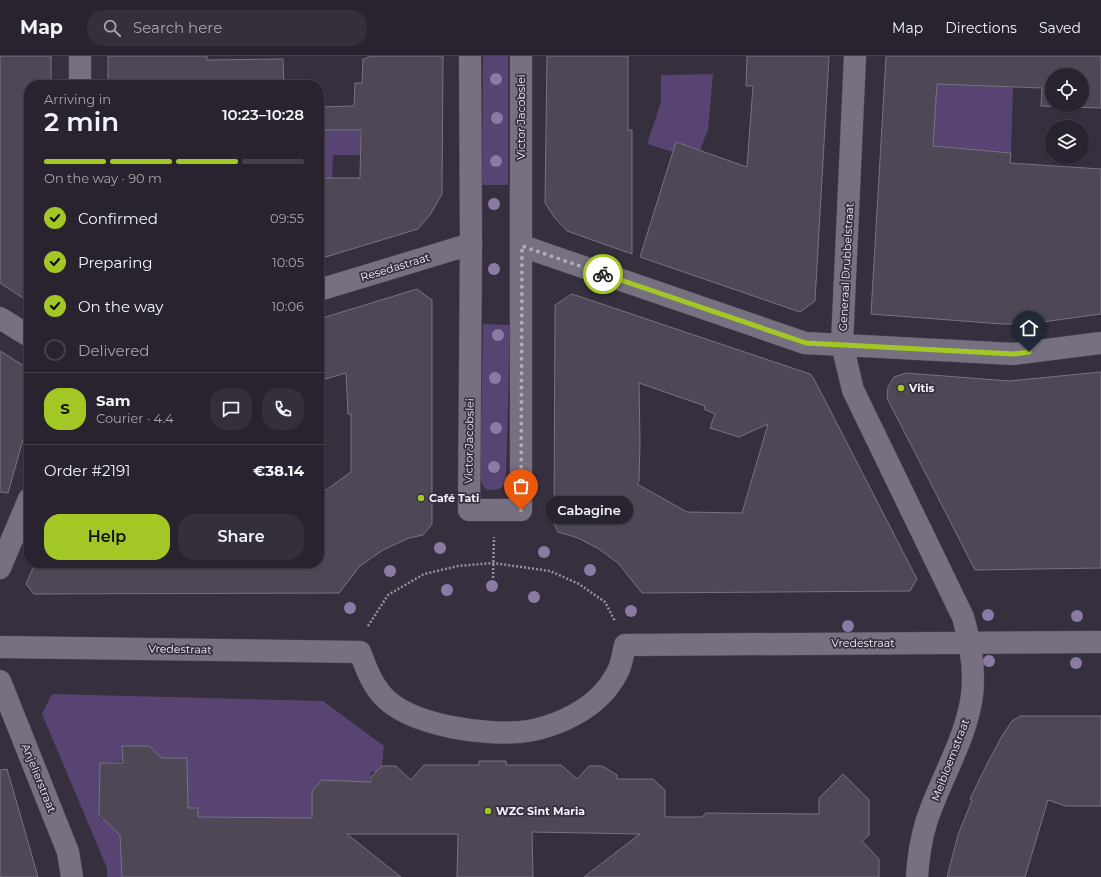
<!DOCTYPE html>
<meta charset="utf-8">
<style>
:root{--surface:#28232e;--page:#342f3a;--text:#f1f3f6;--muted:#a5a4aa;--line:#44404a;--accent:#a3c826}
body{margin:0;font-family:Montserrat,sans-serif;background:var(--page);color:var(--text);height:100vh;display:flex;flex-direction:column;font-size:15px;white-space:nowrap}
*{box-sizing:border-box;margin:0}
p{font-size:13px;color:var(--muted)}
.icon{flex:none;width:22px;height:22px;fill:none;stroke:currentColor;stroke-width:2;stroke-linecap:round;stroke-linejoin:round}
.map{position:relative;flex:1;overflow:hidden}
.panel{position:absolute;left:24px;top:24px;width:300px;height:488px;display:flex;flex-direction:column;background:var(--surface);border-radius:16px;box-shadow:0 1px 3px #0004,0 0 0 1px var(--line)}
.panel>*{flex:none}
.controls{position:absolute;left:1045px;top:12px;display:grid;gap:8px}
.controls a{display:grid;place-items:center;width:44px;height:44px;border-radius:50%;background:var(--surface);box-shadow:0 1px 3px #0004,0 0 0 1px var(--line);font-size:20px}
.pin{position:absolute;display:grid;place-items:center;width:34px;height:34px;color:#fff;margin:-41px -17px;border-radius:50% 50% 50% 0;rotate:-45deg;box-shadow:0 0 4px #0007}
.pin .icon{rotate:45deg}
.courier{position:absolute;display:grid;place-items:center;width:40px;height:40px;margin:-20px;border:3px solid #a3c826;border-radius:50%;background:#fff;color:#222;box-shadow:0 1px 5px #0007}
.bubble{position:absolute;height:28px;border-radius:14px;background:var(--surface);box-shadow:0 1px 3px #0004,0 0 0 1px var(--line);font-size:13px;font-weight:600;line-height:28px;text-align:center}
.overview em{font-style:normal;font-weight:600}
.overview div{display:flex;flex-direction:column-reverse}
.overview{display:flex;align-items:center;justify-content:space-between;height:68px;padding:0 20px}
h1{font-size:26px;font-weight:600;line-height:30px}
.bar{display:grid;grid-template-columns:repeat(4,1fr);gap:6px 4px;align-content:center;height:48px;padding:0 20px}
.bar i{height:5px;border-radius:3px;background:var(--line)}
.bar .active{background:var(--accent)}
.bar p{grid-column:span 4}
.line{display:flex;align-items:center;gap:10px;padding:0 20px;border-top:1px solid var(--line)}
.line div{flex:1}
.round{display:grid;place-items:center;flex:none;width:42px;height:42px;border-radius:16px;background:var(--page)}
ol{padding:0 20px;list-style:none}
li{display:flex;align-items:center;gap:12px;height:44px}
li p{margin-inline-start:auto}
li .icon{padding:4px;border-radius:50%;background:var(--accent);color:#111;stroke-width:4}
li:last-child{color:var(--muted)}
li i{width:22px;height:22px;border:2px solid var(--line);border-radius:50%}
.primary-button{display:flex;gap:8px;margin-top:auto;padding:8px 20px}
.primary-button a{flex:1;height:46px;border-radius:16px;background:var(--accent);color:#111;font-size:16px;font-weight:600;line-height:46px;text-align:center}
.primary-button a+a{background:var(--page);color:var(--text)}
header{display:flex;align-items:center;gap:24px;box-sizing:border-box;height:56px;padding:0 20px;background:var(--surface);border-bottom:1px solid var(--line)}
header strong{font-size:19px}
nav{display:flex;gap:22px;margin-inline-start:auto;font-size:14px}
.search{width:280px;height:36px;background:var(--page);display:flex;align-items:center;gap:10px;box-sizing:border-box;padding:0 14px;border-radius:16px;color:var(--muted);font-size:15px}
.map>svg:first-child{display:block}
</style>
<header>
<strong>Map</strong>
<div class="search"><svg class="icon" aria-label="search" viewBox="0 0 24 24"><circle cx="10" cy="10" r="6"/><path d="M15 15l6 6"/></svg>Search here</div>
<nav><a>Map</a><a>Directions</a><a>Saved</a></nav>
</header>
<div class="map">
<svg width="1101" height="821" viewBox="0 0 1101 821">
<rect width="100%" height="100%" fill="#352f3e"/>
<path fill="#574472" d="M483 0H508V129H482Z
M713 18 708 74 700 94 676 86 673 96 647 88 661 46V19Z
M937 27 1013 31 1011 97 922 89Z
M319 74H360V99H333L332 122H319Z
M483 268 510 269 506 423C504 434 498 434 487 434L483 430 480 423Z
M52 638 323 645 384 690 382 710 378 716H371L369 730H343L337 725 322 724 312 735V752L318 758V762L198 761V752H188L187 706 184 702H152L149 690H126L123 693V705L103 707 100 710 99 761 103 764 114 765V773L120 779V793L122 796V821H107V812L42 658Z"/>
<path fill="#4d4756" stroke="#797283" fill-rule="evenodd" d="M0 0H51V29H29V246L0 227Z
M108 0H207V4L283 3 284 29H108Z
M368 0H443L442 138 430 159 418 173 319 203V122H360L361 74H319V51L354 50 355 27H362L363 3 368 2Z
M547 0H628V74H632V198L567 175 554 161 545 147Z
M747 0H829L815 245 800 256 640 201 676 86 747 111 753 30H746Z
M886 0H1101V52L1041 50 1042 32 937 28 933 90 1011 97 1010 107 1101 113V258L1028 268H1002L871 258ZM1052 19H1082V49H1052Z
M417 233 432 244V468L423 479 409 482 383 494 360 510 339 537 34 538 26 528 35 507H319V439L351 416V358H348L346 317 319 325V263Z
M572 238 810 318 814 323 917 523 910 535 642 537 618 507 599 493 578 482 558 476 554 467 555 249ZM639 327 705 350 704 353 715 358 710 372 739 381 768 368 742 457 687 456 637 428 639 425 640 387Z
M0 295 29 313V362L8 437 0 436Z
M1101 316V512L975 514 887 342 888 331 894 321 906 317 1009 325Z
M1020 660H1101V750H1066L1048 744 1025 821H947L958 779 972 744 970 743 986 710 1002 680 1012 665Z
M122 690H149L162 702H187L188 752H198V761L312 762V735L322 724 371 726V721L382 710H396L411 724 424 709H479V705H506V709H561L577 723 589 710H602L617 719V723H653L665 734V761H702L706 757 819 758V742L843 718 869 744V779L862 785 879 803V821H584L640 778 532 776 533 821H457L458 778H347L401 821H122L120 779 99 759 100 707H123Z
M7 713 24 772 38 821H0V714Z"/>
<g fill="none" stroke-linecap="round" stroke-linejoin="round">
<defs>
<path id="street" d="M470 0 471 188 469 454H521V0
M855 0 842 288 853 334 963 561C971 588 976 618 971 646 963 689 939 726 926 767 921 784 918 803 917 821
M80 29V0
M522 190 805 287 1014 298 1101 287
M319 234 471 188
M0 262 29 280
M0 512 29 443
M0 591 360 596C366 612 371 626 382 639 409 670 489 681 528 675 552 671 580 659 598 642 605 636 614 624 618 615 622 608 623 597 625 589L1101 586
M0 625 68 796 72 821"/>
</defs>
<use href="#street" stroke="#504b58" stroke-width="23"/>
<path stroke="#95909d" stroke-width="2.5" stroke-dasharray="2 2" stroke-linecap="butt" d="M493 522 494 481
M368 570 388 539 424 518 458 510 493 507 550 515 579 528 605 546 615 565"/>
<use href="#street" stroke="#767081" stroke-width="22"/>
</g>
<g fill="#8b7ba4">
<circle cx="496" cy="23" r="6"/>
<circle cx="497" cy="62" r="6"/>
<circle cx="496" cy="105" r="6"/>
<circle cx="494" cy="148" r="6"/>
<circle cx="494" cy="213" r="6"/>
<circle cx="498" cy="279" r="6"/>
<circle cx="495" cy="322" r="6"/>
<circle cx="496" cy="372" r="6"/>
<circle cx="494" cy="411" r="6"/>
<circle cx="440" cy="492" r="6"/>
<circle cx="544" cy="496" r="6"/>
<circle cx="590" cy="514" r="6"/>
<circle cx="390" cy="515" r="6"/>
<circle cx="492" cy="530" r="6"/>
<circle cx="447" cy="534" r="6"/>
<circle cx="534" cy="541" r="6"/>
<circle cx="350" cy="552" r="6"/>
<circle cx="631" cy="555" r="6"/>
<circle cx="988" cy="559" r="6"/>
<circle cx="1077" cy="560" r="6"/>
<circle cx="848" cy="570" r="6"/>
<circle cx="989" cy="605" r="6"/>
<circle cx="1076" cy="607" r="6"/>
</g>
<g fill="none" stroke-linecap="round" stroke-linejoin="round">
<path stroke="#b1acb8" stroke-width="4" stroke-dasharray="0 7.2" d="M521 454 522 190 603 218"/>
<path stroke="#a3c826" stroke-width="5" d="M603 218 806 287 1014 298 1029 296"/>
</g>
<g fill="#a3c826" stroke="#352f3e" stroke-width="1.5">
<circle cx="901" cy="332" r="4"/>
<circle cx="421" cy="442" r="4"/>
<circle cx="488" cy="755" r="4"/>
</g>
<g text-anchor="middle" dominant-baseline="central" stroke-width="3.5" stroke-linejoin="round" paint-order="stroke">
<g font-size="11" fill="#f4f0fa" stroke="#352f3e">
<text transform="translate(521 61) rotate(-90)">Victor Jacobslei</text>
<text transform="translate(395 211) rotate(-17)">Resedastraat</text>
<text transform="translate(846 211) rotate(-87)">Generaal Drubbelstraat</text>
<text transform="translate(469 385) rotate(-89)">Victor Jacobslei</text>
<text x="863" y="587">Vredestraat</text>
<text transform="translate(180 593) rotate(1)">Vredestraat</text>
<text transform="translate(950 704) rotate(-69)">Meibloemstraat</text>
<text transform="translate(39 722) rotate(68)">Anjelierstraat</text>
</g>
<g font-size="11" font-weight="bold" fill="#f4f0fa" stroke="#352f3e" text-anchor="start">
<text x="909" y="332">Vitis</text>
<text x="429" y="442">Café Tati</text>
<text x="496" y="755">WZC Sint Maria</text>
</g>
</g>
</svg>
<div class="controls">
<a><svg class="icon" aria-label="locate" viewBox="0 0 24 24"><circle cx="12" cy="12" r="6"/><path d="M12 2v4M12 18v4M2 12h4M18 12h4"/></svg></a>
<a><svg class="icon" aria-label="layers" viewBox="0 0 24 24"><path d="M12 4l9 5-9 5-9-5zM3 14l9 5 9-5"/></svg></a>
</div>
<div class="pin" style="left:521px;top:454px;background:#ea580c"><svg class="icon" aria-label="bag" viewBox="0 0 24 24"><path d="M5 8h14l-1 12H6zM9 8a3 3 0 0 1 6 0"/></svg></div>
<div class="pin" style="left:1029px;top:296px;background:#1f2937"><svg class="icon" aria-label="home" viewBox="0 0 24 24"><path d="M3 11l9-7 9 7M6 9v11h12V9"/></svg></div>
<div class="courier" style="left:603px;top:218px"><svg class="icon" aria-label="bike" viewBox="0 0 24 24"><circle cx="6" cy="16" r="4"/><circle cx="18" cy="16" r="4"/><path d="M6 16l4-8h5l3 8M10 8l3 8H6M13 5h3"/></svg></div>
<div class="bubble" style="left:545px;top:440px;width:88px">Cabagine</div>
<section class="panel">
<div class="overview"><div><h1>2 min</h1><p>Arriving in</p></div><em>10:23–10:28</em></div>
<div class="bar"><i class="active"></i><i class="active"></i><i class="active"></i><i></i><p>On the way · 90 m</p></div>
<ol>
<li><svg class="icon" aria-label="check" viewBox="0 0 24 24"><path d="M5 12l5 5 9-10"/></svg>Confirmed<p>09:55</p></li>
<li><svg class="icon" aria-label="check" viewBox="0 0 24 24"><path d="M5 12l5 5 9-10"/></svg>Preparing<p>10:05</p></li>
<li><svg class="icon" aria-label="check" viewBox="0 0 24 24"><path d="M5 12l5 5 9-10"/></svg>On the way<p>10:06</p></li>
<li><i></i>Delivered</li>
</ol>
<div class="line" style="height:72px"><b class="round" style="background:var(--accent);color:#111">S</b><div><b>Sam</b><p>Courier · 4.4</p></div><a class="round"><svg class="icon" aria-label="chat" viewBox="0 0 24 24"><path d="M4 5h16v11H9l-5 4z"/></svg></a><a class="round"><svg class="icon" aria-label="phone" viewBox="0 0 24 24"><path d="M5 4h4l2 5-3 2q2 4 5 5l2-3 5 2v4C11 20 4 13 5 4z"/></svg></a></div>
<div class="line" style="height:52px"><div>Order #2191</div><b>€38.14</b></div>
<div class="primary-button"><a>Help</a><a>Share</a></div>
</section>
</div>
